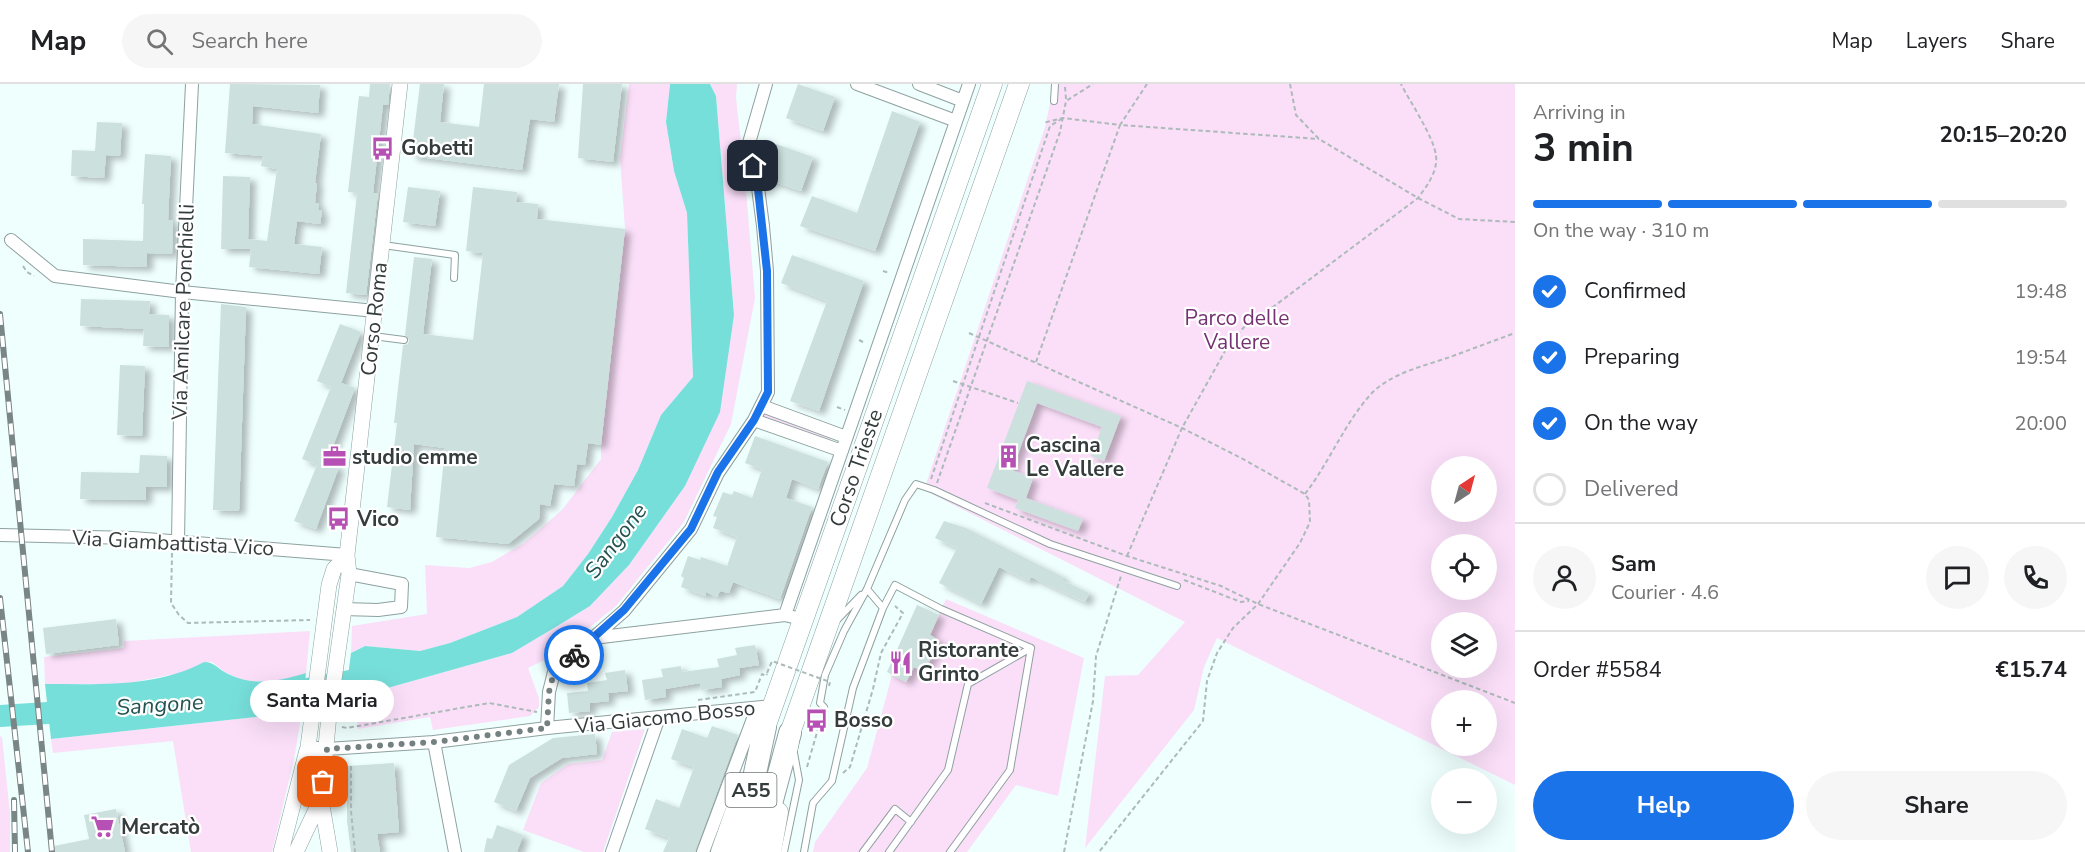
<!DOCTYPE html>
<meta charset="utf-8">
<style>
:root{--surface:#fff;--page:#f6f6f6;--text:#202124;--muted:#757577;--line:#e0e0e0;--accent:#1a73e8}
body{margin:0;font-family:"Nunito Sans",sans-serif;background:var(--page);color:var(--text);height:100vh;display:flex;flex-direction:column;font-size:22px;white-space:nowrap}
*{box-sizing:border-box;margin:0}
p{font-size:20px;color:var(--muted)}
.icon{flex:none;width:33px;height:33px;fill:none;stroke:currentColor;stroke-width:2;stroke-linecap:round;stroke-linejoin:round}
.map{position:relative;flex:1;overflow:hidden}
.drawer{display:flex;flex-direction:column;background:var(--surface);width:570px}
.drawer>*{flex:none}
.needle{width:39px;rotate:36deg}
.tools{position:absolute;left:1431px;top:372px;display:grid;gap:12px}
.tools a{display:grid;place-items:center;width:66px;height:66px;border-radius:50%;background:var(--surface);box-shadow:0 6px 24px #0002;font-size:30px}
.pin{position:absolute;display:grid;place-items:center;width:51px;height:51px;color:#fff;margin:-26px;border-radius:12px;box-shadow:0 3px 9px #0006}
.courier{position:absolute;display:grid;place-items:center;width:60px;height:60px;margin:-30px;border:4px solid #1a73e8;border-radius:50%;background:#fff;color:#222;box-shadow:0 2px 8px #0007}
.bubble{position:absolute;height:42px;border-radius:21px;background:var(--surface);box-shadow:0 6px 24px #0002;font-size:20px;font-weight:700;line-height:42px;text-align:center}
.head em{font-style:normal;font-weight:700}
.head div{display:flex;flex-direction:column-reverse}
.head{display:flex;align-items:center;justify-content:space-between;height:102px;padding:0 18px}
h1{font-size:39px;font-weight:700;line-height:45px}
.bar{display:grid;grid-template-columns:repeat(4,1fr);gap:9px 6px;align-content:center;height:72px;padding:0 18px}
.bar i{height:8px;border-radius:4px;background:var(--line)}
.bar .selected{background:var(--accent)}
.bar p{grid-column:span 4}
.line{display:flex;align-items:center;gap:15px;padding:0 18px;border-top:2px solid var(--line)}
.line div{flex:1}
.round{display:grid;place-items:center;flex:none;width:63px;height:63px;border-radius:32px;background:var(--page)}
ol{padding:0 18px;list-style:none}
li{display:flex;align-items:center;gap:18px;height:66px}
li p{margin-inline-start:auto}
li .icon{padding:6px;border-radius:50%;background:var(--accent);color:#fff;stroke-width:4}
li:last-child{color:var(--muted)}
li i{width:33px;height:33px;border:3px solid var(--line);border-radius:50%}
.button{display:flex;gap:12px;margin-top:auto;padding:12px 18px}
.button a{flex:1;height:69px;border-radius:36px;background:var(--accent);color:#fff;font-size:24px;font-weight:700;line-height:69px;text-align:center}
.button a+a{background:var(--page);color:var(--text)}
header{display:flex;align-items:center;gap:36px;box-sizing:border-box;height:84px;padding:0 30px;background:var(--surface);border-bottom:2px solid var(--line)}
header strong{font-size:28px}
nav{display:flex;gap:33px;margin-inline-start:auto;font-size:21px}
.search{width:420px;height:54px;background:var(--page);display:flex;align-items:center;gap:15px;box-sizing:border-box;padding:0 21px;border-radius:33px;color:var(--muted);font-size:22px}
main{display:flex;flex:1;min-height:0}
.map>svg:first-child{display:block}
</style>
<header>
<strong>Map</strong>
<div class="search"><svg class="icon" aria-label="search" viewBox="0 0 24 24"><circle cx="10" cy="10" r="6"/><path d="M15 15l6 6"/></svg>Search here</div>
<nav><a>Map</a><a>Layers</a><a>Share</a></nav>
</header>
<main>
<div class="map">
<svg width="1515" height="768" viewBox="0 0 1515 768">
<defs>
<filter id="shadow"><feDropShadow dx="6" dy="4" stdDeviation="3" flood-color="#0004"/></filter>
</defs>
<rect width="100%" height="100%" fill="#eefffe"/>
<path fill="#fbdff9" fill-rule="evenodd" d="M629 0H670L666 38 674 87 687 129 693 293 661 331 638 386 612 433 588 470 563 502 517 533 450 559 420 567 365 562 351 569 352 542 427 530 425 481 469 484 492 478 524 459 562 426 601 375V361L625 145 620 74Z
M710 0H737L736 14 745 94 755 214 731 340 684 438 616 522 557 570 528 584 539 614V623L530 632 433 646 430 633 358 645 357 633 345 634V616L512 569 554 544 590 522 629 481 685 402 734 231 716 12Z
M1054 0H1515V701L1217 554 1204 583 1194 626 1085 764 1105 592 1138 591 1185 538 924 406 1045 43ZM1442 382H1486V428H1442ZM1442 460H1486V506H1442ZM1442 538H1486V584H1442ZM1442 616H1486V662H1442Z
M765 328 831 352 830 356 762 334Z
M946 515 1084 574 1058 712 1016 701 967 768H813L815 758 867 684 892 591 906 598 914 583 924 587 940 557 930 551Z
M310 547 306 589 281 597 248 598 226 589 212 578H204L185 588 124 600H45L44 573 124 564V557Z
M302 628 294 675 272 768H191L173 657 53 669 51 655Z
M645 645 603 768H584L523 746 541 699 568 680 602 676 612 648Z
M0 652 2 653 10 729V768H0Z"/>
<path fill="#77dfda" d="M670 0H710L716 12 734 231 720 328 685 402 629 481 590 522 554 544 512 569 345 616 351 569 365 562 420 567 450 559 517 533 563 502 588 470 612 433 638 386 661 331 693 293 687 129 674 87 666 38Z
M204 578C215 578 219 586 228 590 255 603 279 597 306 589L302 628 51 655 45 600C99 600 155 604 204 578Z"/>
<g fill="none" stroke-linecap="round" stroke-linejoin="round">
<path stroke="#77dfda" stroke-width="22" d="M274 611 377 592
M0 632 79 627"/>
</g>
<path fill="#cce0de" filter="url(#shadow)" d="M230 0 320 1 318 29 253 22 252 40 321 50 315 99H317L315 119H319L318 126 322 127 320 140 297 137 294 160 322 163 319 190 249 183 251 165H221L223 92 250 93 248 155 267 157 277 85 261 82 263 72 225 69Z
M370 0H390L388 21H383L373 109H378L366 211 346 209 357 109 348 108 359 12 369 13Z
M420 0H444L440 38 479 43 484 0H559L554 38 530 35 522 86 411 72Z
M583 0H622L613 78 578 74Z
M798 0 835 13 823 47 786 34Z
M892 27 920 38 875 167 800 142 812 112 857 129Z
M97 38 122 39 120 72 106 71 104 94 71 92 72 66 95 67Z
M776 60 813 73 801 107 765 95 764 92Z
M145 70 171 72 168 136H173L172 170 147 169V183L83 181V155L143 157 144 120H142Z
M408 103 440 107 435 142 403 138Z
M473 103 517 108 516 118 538 120 537 135 625 145 601 361 588 359 585 381 577 380 574 402 554 400 550 422 540 420 539 435 508 460 436 453 445 364 414 360 410 426 387 423 397 339H394L403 261 408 260 409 256 405 251 414 173 432 175 423 250 473 256 483 169 466 167Z
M792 171 864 197 819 327 790 317 827 217 781 199Z
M81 215 150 217 149 230 169 231V263L143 262 144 245 80 242Z
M221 220 246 223 239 427 213 426Z
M340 240 361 248 341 299 355 304 327 378 339 383 316 445 294 437 317 381 302 375 331 303 317 297Z
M120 281 145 282 142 352 117 351Z
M1027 297 1121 332 1104 377 1091 372 1102 343 1037 319 1012 386 1033 394 1026 414 1083 435 1078 447 1015 424 1018 416 987 404Z
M755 352 828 378 818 405 792 395 786 414 812 423 780 515 733 498 729 509 720 507 717 513 706 508 705 512 681 503 684 494 681 492 688 472 700 476 701 473 727 482 737 453 713 444 717 433 713 432 723 408 732 411 734 407 752 414 762 385 745 379Z
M140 371 167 372V403H146V416L80 415 81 388 139 389Z
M944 437 966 444 1063 493 1062 496 1089 509 1085 518 1031 493 1029 497 999 483 981 520 939 499 957 464 935 454Z
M917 521 939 531 930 551 940 557 924 588 914 583 906 598 887 588Z
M116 535 119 561 46 570 43 544Z
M755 561 759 581 739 584 740 591 721 595 722 603 701 606 700 599 665 605 666 613 645 616 642 596 663 593 661 585 681 582 682 588 719 583 717 575 737 571 735 564Z
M625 586 628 607 608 609 609 617 590 619V627L569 629 567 609 588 607 587 599 607 596 605 589Z
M712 642 738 651 695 768H663L669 754 645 745 656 715 679 724 694 683 671 675 682 645 707 654Z
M595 650 597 670 562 674 530 694 516 727 494 718 509 681 553 654Z
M394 679 399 748 377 750 380 768H351L347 737V682Z
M116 725 125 768H50L49 763 89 755 84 731Z
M497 741 523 751 517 768H484L487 754 492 755Z"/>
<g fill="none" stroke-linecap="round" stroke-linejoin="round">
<defs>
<path id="service" d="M1054 17 1055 0
M383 161 455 171 454 194
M373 252 404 256
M883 524 895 501 941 525 1031 564
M837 536 861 511
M824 623 820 619 825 591 844 547 867 505 905 416 916 400 934 406 1050 460 1177 502
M784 768 799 696 794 669
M804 768 813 719 832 697 853 604 883 524 867 505
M863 768 895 725 911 738
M889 768 948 686 968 600 1031 564
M950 768 1010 686 1031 564"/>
<path id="minor" d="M857 0 956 37
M919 0 963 17
M11 156 55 192 182 208 375 227
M762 322 846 353
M754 336 842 367
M0 451 133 454 347 471
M178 457 182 208 192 0
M343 525 378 526 401 523 402 500 349 490
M785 531 969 0
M593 554 785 531 793 533
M547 644 549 608 554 588 624 527 691 445 718 389 754 336 768 308 767 187 763 142 757 96 749 68V59L766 0
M434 658 455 768
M308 663 327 665 434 658 547 644 772 622
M612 768 659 633
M703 768 757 624"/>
<path id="tertiary" d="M281 768 307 666
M296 768 321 715 329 631 349 490 347 471 400 0
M330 768 321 715 308 663 329 501 334 485 347 471"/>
<path id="primary" d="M760 658 992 0
M788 663 790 649 1019 0
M721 768 744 703
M771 768 778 728"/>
<path id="motorway" d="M738 768 765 643
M758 768 790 649"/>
</defs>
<use href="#service" stroke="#8ea19f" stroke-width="8"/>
<use href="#minor" stroke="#8ea19f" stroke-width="14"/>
<use href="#tertiary" stroke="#8ea19f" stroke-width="16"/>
<use href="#primary" stroke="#8ea19f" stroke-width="21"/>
<use href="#motorway" stroke="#8ea19f" stroke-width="24"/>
<path stroke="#acbab9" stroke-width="2" stroke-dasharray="4.5 3" stroke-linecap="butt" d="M1147 0 1120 41 1319 55
M1290 0 1296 31 1319 55 1418 114 1459 135 1515 138
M1065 3 1066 15
M23 182 27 188 34 192
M883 187 889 189
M969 249 1182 344 1243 375 1305 410 1309 416 1310 438 1300 459 1258 520 1233 544 1217 569 1207 597 1203 637 1099 768
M859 256 865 259
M1036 278 1120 41 1063 34 1043 39
M953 297 1018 319
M837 323 845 326
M931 395 1050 42 1063 34
M937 399 1060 48 1066 17 1093 0
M1305 410C1329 379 1344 340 1371 310 1391 289 1424 282 1450 273 1472 265 1493 257 1515 249
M985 419 1127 472 1221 502 1258 520 1515 619
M172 469 171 519 179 531 188 539 310 536
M1127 472 1182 344 1229 260 1245 242 1273 223 1418 114C1427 102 1438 87 1436 72 1434 53 1410 18 1401 0
M1184 496 1241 518 1249 517
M698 616 755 608 762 590 766 592 767 590
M342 643 347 644 489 619 537 628
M351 682V727L355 768
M807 683 822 631
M843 689 850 683 873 605 881 569 903 529 895 522
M1064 768 1093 617 1096 572 1121 492"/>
<use href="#service" stroke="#fff" stroke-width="6"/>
<use href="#minor" stroke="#fff" stroke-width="12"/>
<use href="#tertiary" stroke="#fff" stroke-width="15"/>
<use href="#primary" stroke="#fff" stroke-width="20"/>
<use href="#motorway" stroke="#fff" stroke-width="22"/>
<defs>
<path id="rail" d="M0 230 52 768
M0 514 28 768
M14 716 15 768"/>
</defs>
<use href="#rail" stroke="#7a8585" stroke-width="6"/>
<use href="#rail" stroke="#fff" stroke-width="4" stroke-dasharray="11" stroke-linecap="butt"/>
<path stroke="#acbab9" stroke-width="2" stroke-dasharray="4.5 3" stroke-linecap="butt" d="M767 589 772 577 830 598 829 602"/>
</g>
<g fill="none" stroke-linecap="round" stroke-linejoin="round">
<path stroke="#758080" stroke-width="6" stroke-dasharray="0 10.8" d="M323 698 327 665 434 658 547 644 549 608 554 588 574 571"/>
<path stroke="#1a73e8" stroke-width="8" d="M574 571 624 526 691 445 718 388 754 336 768 308 767 187 757 96 753 82"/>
</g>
<defs>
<symbol id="bus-bare" viewBox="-9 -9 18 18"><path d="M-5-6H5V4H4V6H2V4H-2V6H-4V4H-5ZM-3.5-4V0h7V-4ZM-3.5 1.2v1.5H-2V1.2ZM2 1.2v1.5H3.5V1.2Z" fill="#b750b4" stroke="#fff" stroke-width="2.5" paint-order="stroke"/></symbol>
<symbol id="office-bare" viewBox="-9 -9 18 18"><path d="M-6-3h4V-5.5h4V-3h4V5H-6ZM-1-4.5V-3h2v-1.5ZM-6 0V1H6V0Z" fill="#b750b4" stroke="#fff" stroke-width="2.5" paint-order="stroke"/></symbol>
<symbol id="building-bare" viewBox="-9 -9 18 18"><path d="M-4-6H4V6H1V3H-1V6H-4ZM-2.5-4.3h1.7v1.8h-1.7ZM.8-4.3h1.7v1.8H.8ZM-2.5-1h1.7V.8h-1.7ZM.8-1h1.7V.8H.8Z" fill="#b750b4" stroke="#fff" stroke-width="2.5" paint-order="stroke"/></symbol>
<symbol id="restaurant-bare" viewBox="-9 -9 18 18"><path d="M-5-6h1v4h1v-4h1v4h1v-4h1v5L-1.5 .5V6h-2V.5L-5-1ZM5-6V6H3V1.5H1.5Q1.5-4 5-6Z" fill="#b750b4" stroke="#fff" stroke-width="2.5" paint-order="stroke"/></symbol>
<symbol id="supermarket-bare" viewBox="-9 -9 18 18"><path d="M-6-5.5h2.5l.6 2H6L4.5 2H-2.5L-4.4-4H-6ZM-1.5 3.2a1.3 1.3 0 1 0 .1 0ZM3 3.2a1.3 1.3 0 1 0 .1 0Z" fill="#b750b4" stroke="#fff" stroke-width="2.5" paint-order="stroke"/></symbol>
</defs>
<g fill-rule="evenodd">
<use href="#bus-bare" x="366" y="48" width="33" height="33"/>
<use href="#office-bare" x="318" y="356" width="33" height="33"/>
<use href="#building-bare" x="992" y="356" width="33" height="33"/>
<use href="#bus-bare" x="322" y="418" width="33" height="33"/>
<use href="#restaurant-bare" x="884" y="562" width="33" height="33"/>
<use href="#bus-bare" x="800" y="620" width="33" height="33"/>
<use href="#supermarket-bare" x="86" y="726" width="33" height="33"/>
</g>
<g text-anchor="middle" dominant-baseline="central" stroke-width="4.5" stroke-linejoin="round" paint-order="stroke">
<rect fill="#fff" stroke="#717676" stroke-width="1.5" x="725.5" y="689" width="51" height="34" rx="4.5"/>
<g font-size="20" font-weight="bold" fill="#343c3c">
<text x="751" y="706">A55</text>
</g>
<g font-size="21" font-weight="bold" fill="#343c3c" stroke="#fff" text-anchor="start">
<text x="401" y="64">Gobetti</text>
<text x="1026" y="361">Cascina<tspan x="1026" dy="24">Le Vallere</tspan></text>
<text x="352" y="373">studio emme</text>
<text x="357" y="435">Vico</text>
<text x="918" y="566">Ristorante<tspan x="918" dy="24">Grinto</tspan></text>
<text x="834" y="636">Bosso</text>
<text x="121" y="743">Mercatò</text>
</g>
<g font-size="21" fill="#343c3c" stroke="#fff">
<text transform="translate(183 228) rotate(-88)">Via Amilcare Ponchielli</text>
<text transform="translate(374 235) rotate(-84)">Corso Roma</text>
<text transform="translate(856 384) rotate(-71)">Corso Trieste</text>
<text transform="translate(173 459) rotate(3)">Via Giambattista Vico</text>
<text transform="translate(665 633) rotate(-6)">Via Giacomo Bosso</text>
</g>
<g font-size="21" fill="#753273" stroke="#fff">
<text x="1237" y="234">Parco delle<tspan x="1237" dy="24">Vallere</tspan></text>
</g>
<g font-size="22" font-style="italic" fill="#235250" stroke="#fff">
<text transform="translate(616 457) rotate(-53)">Sangone</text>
<text transform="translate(160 621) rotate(-4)">Sangone</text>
</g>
</g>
</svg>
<div class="tools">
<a><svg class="needle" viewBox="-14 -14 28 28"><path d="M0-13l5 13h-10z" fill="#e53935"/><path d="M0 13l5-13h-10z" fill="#757577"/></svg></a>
<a><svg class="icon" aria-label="locate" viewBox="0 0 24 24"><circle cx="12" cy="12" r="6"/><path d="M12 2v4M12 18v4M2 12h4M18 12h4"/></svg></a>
<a><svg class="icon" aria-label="layers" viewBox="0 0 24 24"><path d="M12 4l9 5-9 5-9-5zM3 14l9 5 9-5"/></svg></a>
<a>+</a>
<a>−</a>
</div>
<div class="pin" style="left:323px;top:698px;background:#ea580c"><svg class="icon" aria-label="bag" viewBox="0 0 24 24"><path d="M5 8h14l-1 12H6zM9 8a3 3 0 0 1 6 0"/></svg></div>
<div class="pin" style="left:753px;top:82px;background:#1f2937"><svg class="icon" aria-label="home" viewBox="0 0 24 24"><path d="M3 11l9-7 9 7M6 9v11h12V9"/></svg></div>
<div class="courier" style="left:574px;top:571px"><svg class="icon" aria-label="bike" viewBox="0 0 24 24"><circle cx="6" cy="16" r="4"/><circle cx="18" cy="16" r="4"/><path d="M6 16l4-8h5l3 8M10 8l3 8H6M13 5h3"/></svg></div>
<div class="bubble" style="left:250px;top:596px;width:144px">Santa Maria</div>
</div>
<section class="drawer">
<div class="head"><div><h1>3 min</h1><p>Arriving in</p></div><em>20:15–20:20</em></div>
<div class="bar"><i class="selected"></i><i class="selected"></i><i class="selected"></i><i></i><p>On the way · 310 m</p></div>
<ol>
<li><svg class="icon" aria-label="check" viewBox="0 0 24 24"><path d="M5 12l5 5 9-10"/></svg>Confirmed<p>19:48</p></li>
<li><svg class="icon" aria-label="check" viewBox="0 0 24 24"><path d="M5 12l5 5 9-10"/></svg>Preparing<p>19:54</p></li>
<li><svg class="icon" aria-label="check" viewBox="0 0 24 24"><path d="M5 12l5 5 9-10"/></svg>On the way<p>20:00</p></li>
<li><i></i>Delivered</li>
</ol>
<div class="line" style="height:108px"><a class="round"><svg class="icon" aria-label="person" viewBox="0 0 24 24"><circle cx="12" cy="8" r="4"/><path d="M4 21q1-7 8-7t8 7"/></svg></a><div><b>Sam</b><p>Courier · 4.6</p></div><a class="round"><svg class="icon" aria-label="chat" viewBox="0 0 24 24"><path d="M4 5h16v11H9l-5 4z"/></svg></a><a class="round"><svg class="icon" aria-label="phone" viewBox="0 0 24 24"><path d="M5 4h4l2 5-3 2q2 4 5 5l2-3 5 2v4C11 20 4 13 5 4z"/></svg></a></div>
<div class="line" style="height:78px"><div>Order #5584</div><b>€15.74</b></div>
<div class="button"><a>Help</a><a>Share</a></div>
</section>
</main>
